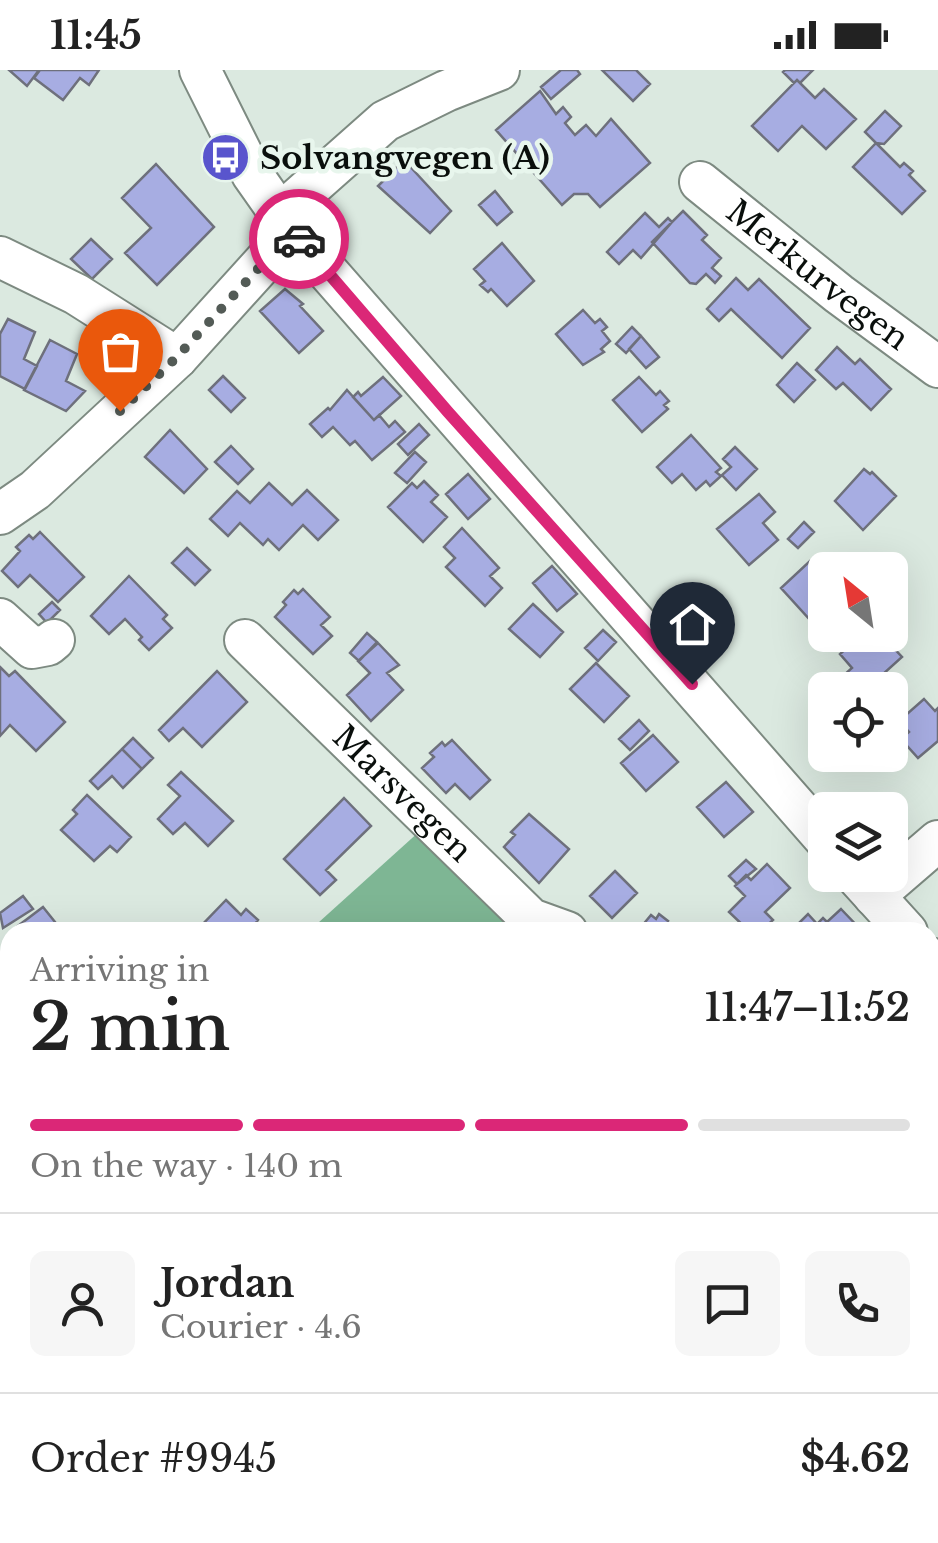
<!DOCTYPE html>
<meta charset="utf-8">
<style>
:root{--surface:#fff;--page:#f6f6f6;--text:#222;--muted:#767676;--line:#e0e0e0;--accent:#db2777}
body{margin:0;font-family:"Libre Baskerville",serif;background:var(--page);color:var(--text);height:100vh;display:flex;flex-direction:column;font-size:38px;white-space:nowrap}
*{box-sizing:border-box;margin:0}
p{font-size:32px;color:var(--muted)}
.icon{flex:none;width:55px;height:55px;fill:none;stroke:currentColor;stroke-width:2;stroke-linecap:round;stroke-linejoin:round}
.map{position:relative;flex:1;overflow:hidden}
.details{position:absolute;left:0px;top:852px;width:940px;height:622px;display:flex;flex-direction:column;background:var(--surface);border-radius:30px 30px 0 0;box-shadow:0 10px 40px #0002}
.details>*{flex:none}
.needle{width:65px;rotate:330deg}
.tools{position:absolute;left:808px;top:482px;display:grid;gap:20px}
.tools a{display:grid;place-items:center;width:100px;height:100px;border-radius:15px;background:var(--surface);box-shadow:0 10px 40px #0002;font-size:50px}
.pin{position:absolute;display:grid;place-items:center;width:85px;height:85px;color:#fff;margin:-102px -42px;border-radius:50% 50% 50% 0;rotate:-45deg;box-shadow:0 0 10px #0007}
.pin .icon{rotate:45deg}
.courier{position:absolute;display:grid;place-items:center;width:100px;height:100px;margin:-50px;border:8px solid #db2777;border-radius:50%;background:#fff;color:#222;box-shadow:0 2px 12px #0007}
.overview em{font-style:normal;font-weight:600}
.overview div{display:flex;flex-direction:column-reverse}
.overview{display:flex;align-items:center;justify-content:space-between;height:170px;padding:0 30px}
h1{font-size:65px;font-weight:600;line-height:75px}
.bar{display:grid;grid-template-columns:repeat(4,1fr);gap:15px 10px;align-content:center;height:120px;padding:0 30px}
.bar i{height:12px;border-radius:8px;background:var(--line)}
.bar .selected{background:var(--accent)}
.bar p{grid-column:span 4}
.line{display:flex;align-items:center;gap:25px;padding:0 30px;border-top:2px solid var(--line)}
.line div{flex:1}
.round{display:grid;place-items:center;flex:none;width:105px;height:105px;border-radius:15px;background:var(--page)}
.status{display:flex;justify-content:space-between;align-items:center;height:70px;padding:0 50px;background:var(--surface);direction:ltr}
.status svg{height:28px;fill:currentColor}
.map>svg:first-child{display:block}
</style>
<div class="status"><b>11:45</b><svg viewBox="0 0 49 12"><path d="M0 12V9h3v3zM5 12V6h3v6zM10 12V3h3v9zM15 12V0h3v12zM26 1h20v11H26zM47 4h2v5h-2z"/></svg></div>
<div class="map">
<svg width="938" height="1473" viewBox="0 0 938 1473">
<rect width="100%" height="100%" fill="#dbe9e0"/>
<path fill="#7eb694" d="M421 760 531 862H308Z"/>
<path fill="#a7ade2" stroke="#6e707c" stroke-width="2.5" d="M9 0H39L27 16Z
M40 0H99L89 15 80 8 63 30 34 8Z
M561 0H577L580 4 551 29 541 17Z
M602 0H636L650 14 633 31Z
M785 0H813L800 13 797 10 794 13 783 2Z
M797 10 815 28 824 19 856 49 826 79 802 56 778 81 752 56Z
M540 21 556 44 563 37 571 47 565 53 575 65 586 55 596 66 611 49 650 93 600 137 588 124H574L562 135 496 60Z
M885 41 901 56 884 74 876 73 865 62Z
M876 73 900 97 904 93 913 101 909 105 925 121 902 144 853 97Z
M404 90 451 141 430 163 378 116Z
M156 94 214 157 157 215 125 183 151 158 122 128Z
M495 121 512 142 497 155 479 135Z
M683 141 707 165 702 170 721 188 712 198 721 206 715 213 706 204 696 214 690 213 652 172Z
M645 143 659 157 668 148 672 152 641 188 633 180 619 194 607 182Z
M91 169 112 189 92 209 71 189Z
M502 173 534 211 507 236 491 219 488 222 480 215 485 211 474 199Z
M736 208 748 220 759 209 810 258 782 288 731 239 719 251 707 239Z
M285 219 303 234 300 236 323 261 299 283 260 241Z
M583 240 595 253 600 249 607 257 602 261 610 271 601 279 604 282 583 295 556 264Z
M8 249 35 262 24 289 37 296 25 319 0 306V264Z
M632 257 641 266 626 283 616 274Z
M641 266 659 287 646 298 629 279Z
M50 270 77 284 66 311 85 321 66 341 24 320Z
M837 277 855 294 860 289 891 319 871 340 843 313 836 319 816 300Z
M797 293 815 310 794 332 777 315Z
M223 306 245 328 231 342 209 320Z
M383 307 401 326 374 350 353 327 358 322 361 326Z
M639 307 656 325 660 321 669 331 664 335 668 339 642 362 613 330Z
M347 320 374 350 379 345 389 357 395 351 405 362 372 390 355 371 350 375 333 357 322 367 310 354 328 338 330 340Z
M419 354 429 365 408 385 398 374Z
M170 360 207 399 184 423 145 387Z
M691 365 721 398 716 402 721 406 710 416 706 411 696 420 682 404 672 413 657 397Z
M231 376 253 399 238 414 215 392Z
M735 377 757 399 736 420 722 405 731 397 723 389Z
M415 382 426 392 407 413 395 403Z
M864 399 870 404 872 402 896 426 863 460 835 431Z
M468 404 490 429 468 449 446 424Z
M424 411 438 425 431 432 447 447 423 472 388 437 412 413 417 418Z
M269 413 292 435 307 420 338 450 318 470 303 455 279 480 268 469 263 475 240 453 228 466 210 449 237 421 250 433Z
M759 424 775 442 763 453 778 470 749 495 717 459Z
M804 452 814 462 798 478 788 469Z
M462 458 499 498 490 506 502 518 485 536 446 497 455 488 444 477Z
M40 462 84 507 58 532 30 505 18 517 2 501 20 481 16 477 29 465 33 469Z
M187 478 210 500 195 515 172 493Z
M810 491 825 507V546L821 542 811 551 781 518Z
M552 496 577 524 557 541 533 513Z
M129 506 167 545 163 549 172 558 149 580 139 570 142 567 125 549 109 564 91 546Z
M303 519 330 547 321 555 332 566 313 584 275 547 286 535 283 532 294 520 298 524Z
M52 532 60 540 47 553 39 544Z
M533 534 563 562 540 587 509 559Z
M603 560 616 572 598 591 585 578Z
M367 563 377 572 359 591 350 583Z
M861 565H868L880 578 887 571 902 587 872 614 875 620H841L835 613 852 598 840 584Z
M378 573 399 595 387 603 403 620 371 651 347 625 370 603 358 591Z
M596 593 629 626 604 652 570 619Z
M0 597 9 606 15 601 65 652 36 681 10 655 0 666Z
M217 601 247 632 202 677 183 658 169 671 159 660Z
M924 629 935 641 938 638V671L918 688 901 669 909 662 899 651Z
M639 650 649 661 630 680 619 669Z
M653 665 678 692 646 721 621 693Z
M133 668 153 688 142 699 122 679Z
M452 670 490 710 470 729 455 714 446 723 422 698 434 687 430 683 442 672 445 676Z
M122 679 142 699 123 718 112 706 98 719 90 711Z
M181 702 233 751 208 776 185 753 173 764 158 749 180 726 168 715Z
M726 712 753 742 724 767 697 737Z
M87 725 131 767 117 782 110 776 94 791 61 760 77 744 73 740Z
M344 728 371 756 326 800 336 810 320 825 284 789Z
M529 744 569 779 539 813 504 777 515 765 511 762Z
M746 790 756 799 737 814 729 806Z
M767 794 790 818 765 842 773 850 760 862H750L729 842 745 826 735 816 746 805 751 810Z
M615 801 637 823 612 848 590 826Z
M23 826 33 839 3 858 0 843Z
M226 830 241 845 246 839 258 850 249 862H208L201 856Z
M43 837 63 862H17L14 859Z
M841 839 863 862H809L823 848 827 852Z
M659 844 668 851 664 856 673 862H637L651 845 656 849Z
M808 844 817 854 808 862H793L791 861Z
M938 984V1041L930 1049V992Z
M10 1334V1397L0 1401V1338Z"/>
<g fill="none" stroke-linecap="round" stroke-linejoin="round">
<defs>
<g id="minor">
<path d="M200 0 252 104 292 161 825 769"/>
<path id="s1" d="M700 112 839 224 938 297"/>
<path d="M280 144 385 51 446 21 499 0"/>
<path d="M0 187 76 224 177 288"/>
<path d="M0 444 35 420 177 288 292 161"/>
<path d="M0 549 32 578 48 575 54 570"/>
<path id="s2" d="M245 570 531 849 567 862"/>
<path d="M858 808 907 862"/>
<path d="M874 826 938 771"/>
<path d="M930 888 938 897"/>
<path d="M0 993 10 986"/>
<path d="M930 1226 938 1222"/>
<path d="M0 1448 10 1446"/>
</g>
</defs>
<use href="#minor" stroke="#7d8a81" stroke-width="44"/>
<use href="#minor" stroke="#fff" stroke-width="40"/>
</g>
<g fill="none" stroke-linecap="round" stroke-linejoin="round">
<path stroke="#535b56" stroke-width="10" stroke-dasharray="0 18" d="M120 341 176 288 292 162 299 169"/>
<path stroke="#db2777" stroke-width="12" d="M299 169 448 342 692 614"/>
</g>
<defs>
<symbol id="bus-disc" viewBox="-11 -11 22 22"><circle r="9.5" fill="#5955cd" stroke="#e8f6ed"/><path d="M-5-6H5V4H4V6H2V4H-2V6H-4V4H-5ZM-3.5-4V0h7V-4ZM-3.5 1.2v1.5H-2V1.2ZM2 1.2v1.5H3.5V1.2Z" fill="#fff"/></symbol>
</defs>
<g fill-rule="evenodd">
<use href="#bus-disc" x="198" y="60" width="55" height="55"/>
</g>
<g text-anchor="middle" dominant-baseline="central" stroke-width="9" stroke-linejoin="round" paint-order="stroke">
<g font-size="32" font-weight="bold" fill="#0a0f0c" stroke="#e8f6ed" text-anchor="start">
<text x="260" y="88">Solvangvegen (A)</text>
</g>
<g font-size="32" fill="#0a0f0c" stroke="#e8f6ed">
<text stroke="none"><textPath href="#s1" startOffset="150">Merkurvegen</textPath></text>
<text stroke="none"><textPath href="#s2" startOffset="220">Marsvegen</textPath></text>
</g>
</g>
</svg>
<div class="tools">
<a><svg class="needle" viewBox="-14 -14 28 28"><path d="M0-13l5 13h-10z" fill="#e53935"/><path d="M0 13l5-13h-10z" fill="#767676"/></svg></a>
<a><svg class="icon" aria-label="locate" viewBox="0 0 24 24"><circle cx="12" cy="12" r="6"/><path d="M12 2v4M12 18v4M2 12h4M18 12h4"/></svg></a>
<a><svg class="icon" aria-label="layers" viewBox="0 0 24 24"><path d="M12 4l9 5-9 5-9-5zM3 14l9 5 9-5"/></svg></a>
</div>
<div class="pin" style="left:120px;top:341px;background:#ea580c"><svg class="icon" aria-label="bag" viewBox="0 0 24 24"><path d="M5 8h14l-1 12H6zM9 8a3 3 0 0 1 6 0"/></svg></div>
<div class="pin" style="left:692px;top:614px;background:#1f2937"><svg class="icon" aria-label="home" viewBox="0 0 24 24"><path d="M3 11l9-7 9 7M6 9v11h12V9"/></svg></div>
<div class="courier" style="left:299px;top:169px"><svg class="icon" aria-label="car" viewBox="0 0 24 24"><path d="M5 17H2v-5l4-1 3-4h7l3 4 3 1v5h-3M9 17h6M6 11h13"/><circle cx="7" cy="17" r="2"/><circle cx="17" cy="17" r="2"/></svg></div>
<section class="details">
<div class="overview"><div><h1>2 min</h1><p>Arriving in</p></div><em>11:47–11:52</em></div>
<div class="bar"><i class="selected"></i><i class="selected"></i><i class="selected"></i><i></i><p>On the way · 140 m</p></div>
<div class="line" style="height:180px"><a class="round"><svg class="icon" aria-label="person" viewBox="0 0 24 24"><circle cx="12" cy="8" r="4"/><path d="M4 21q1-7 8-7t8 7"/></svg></a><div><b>Jordan</b><p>Courier · 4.6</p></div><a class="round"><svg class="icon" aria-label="chat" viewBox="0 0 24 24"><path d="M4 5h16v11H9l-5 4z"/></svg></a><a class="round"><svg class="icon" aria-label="phone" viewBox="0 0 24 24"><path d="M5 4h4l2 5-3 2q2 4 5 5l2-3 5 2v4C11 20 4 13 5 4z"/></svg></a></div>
<div class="line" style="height:130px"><div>Order #9945</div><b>$4.62</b></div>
</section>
</div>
